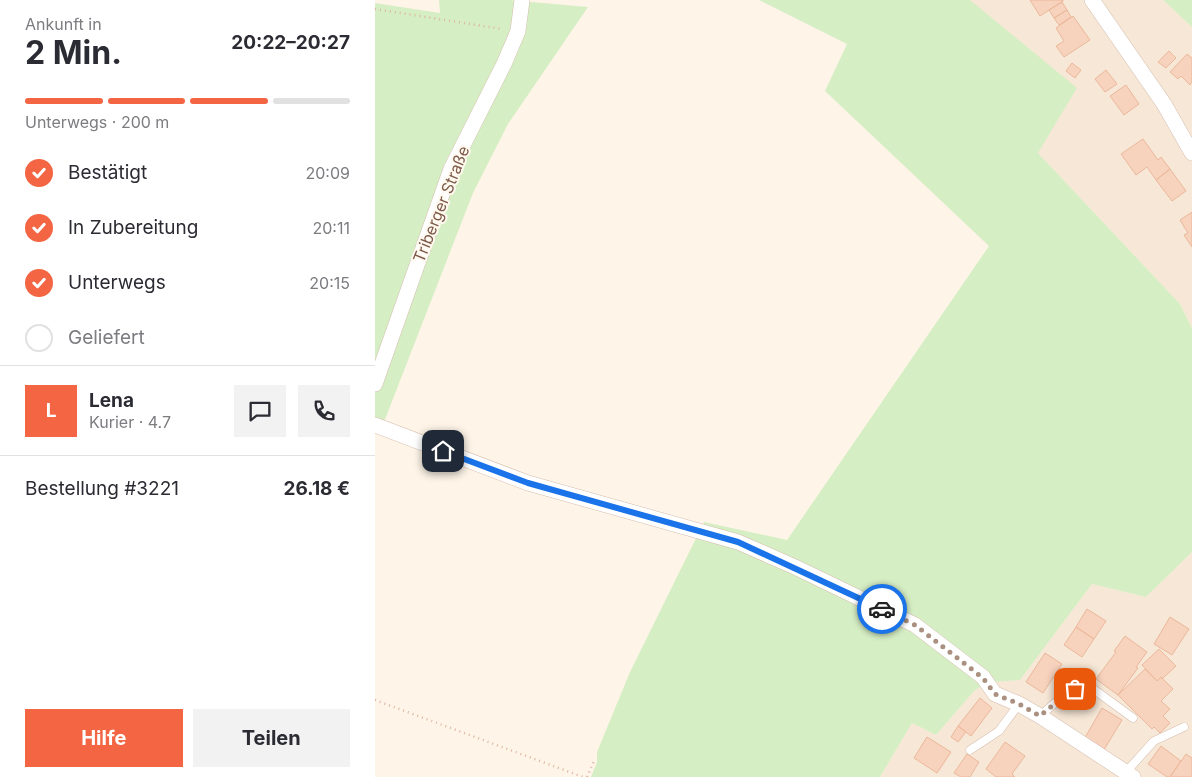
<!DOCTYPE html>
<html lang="de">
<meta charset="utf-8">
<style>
:root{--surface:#fff;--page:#f2f2f3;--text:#2b2b33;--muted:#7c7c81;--line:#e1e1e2;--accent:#f36543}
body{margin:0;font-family:Inter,sans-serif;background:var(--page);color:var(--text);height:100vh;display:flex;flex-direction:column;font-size:19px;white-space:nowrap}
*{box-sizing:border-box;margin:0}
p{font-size:16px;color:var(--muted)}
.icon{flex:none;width:28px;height:28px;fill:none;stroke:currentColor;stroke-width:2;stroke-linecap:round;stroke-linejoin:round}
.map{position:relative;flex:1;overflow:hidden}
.side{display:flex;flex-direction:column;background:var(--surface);width:375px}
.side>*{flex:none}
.pin{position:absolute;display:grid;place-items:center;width:42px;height:42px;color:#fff;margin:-21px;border-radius:10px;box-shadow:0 2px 8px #0006}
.courier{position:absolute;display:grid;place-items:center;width:50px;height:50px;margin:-25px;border:4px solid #1a73e8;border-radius:50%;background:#fff;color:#222;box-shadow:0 1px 6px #0007}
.summary em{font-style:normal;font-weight:700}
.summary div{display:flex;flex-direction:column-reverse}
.summary{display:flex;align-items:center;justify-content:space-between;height:85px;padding:0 25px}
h1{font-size:32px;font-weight:700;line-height:38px}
.bar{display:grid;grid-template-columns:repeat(4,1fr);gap:8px 5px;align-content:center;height:60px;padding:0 25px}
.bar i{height:6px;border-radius:4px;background:var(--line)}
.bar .selected{background:var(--accent)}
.bar p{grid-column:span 4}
.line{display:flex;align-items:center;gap:12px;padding:0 25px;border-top:1px solid var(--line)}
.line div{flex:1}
.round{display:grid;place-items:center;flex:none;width:52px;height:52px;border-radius:0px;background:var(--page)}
ol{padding:0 25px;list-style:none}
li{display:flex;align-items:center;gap:15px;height:55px}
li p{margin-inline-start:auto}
li .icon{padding:5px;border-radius:50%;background:var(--accent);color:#fff;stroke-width:4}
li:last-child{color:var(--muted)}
li i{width:28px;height:28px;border:2px solid var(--line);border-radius:50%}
.primary-button{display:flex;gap:10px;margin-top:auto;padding:10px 25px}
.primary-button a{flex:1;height:58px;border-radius:0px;background:var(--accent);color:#fff;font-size:20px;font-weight:700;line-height:58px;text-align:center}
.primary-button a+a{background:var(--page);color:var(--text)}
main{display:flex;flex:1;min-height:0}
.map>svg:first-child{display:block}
</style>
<main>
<section class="side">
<div class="summary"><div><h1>2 Min.</h1><p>Ankunft in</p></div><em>20:22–20:27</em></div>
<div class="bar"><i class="selected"></i><i class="selected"></i><i class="selected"></i><i></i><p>Unterwegs · 200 m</p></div>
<ol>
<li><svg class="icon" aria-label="check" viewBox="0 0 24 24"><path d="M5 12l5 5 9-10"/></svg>Bestätigt<p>20:09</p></li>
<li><svg class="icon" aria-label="check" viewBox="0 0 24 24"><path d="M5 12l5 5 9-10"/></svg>In Zubereitung<p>20:11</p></li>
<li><svg class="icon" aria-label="check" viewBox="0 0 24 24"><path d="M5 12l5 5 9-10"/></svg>Unterwegs<p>20:15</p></li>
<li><i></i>Geliefert</li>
</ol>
<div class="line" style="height:90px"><b class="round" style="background:var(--accent);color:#fff">L</b><div><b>Lena</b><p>Kurier · 4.7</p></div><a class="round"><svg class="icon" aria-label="chat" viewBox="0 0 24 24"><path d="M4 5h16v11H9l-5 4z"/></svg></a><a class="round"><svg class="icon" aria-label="phone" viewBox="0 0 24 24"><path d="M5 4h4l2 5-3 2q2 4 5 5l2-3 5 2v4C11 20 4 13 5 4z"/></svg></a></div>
<div class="line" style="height:65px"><div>Bestellung #3221</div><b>26.18 €</b></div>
<div class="primary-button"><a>Hilfe</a><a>Teilen</a></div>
</section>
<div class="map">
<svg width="817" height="777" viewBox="0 0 817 777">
<rect width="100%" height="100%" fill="#fef5e8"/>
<path fill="#f7e7d6" d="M595 0H788L817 27V328L805 304 663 153Z
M817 552V777H505L537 723 561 735 600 690 615 682 645 680 717 584 771 597Z"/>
<path fill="#d6eec4" d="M64 0H134L213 7 133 124 98 193 9 422 0 420V3L65 13Z
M384 0H595L702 88 663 153 805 304 817 328V552L771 597 717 584 645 680 615 682 600 690 561 735 537 723 505 777H216L222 762V752L255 672 329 522 412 540 614 246 450 91 472 44Z
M788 0H817V27Z"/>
<path fill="#f7d2bd" stroke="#ebb89b" d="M655 0H688V1L665 16Z
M687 2 692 10 679 18 674 10Z
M692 10 696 17 684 25 679 18Z
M698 16 715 40 689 57 681 46 689 41 681 28Z
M794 51 801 58 791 68 783 62Z
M812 54 817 58V82L815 85 806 76 803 79 795 72Z
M697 63 706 70 700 78 691 71Z
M731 70 742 84 730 92 720 79Z
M751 85 764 104 749 115 735 96Z
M768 139 783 160 786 157 795 169 781 180 772 167 761 175 746 154Z
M795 169 811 191 797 201 781 180Z
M817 212V247L809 235 813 233 805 220Z
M712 609 731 621 719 639 701 627Z
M795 617 814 629 797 655 779 644Z
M701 627 719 639 707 657 689 645Z
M750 636 772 652 761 667 763 668 743 695 721 679 741 652 739 651Z
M784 649 801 666 787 679 786 677 782 681 767 665Z
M670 653 687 664 668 693 651 682Z
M770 669 782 681 786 677 798 689 786 701 795 709 788 716 795 723 785 733 779 727 777 729 743 695Z
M605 698 617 708 596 736 583 726Z
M727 708 747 720 727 753 708 741Z
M583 726 591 732 583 742 576 737Z
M552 737 576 752 562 773 539 758Z
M630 742 650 756 637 774 640 777H621L611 769Z
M786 746 806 761 795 777H792L773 764Z
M592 754 604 762 595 777H586L579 773Z
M811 754 817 758V777H795Z"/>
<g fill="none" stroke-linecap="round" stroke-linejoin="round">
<defs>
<path id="service" d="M665 716 689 695 710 683 758 718
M595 750 624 731 644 704
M751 772 779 741 809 727"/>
<path id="minor" d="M717 0 789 104 817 153
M0 384 76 169 129 64 143 31 147 0
M0 425 153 483 363 542 420 567 540 625 608 677 620 694 644 704 665 716 758 777"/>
</defs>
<use href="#service" stroke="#d5beaf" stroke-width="9"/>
<use href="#minor" stroke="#d5beaf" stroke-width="16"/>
<path stroke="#ddb59f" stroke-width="2.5" stroke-dasharray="1 4" stroke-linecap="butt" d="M0 9 127 29
M0 700 208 777
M212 777 219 761"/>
<use href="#service" stroke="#fff" stroke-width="8"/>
<use href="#minor" stroke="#fff" stroke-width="15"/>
</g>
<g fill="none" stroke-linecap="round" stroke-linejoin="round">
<path stroke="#aa9080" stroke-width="5" stroke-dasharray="0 9" d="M507 609 540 625 608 678 620 694 644 704 665 716 690 695 700 689"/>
<path stroke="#1a73e8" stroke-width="6" d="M68 451 153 483 363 542 507 609"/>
</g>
<g text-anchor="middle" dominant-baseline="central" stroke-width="4" stroke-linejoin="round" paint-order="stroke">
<g font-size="16" fill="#7c5948" stroke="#fff9f0">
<text transform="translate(66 204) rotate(-68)">Triberger Straße</text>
</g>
</g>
</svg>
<div class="pin" style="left:700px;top:689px;background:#ea580c"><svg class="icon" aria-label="bag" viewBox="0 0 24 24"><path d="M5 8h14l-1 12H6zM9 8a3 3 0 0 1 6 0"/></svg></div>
<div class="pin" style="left:68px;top:451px;background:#1f2937"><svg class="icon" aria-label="home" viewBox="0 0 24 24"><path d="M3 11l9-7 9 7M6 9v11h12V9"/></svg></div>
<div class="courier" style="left:507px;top:609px"><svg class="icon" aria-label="car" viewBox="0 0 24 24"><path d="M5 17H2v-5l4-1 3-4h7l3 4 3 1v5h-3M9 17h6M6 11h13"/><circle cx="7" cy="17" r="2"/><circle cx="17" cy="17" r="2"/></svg></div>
</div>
</main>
